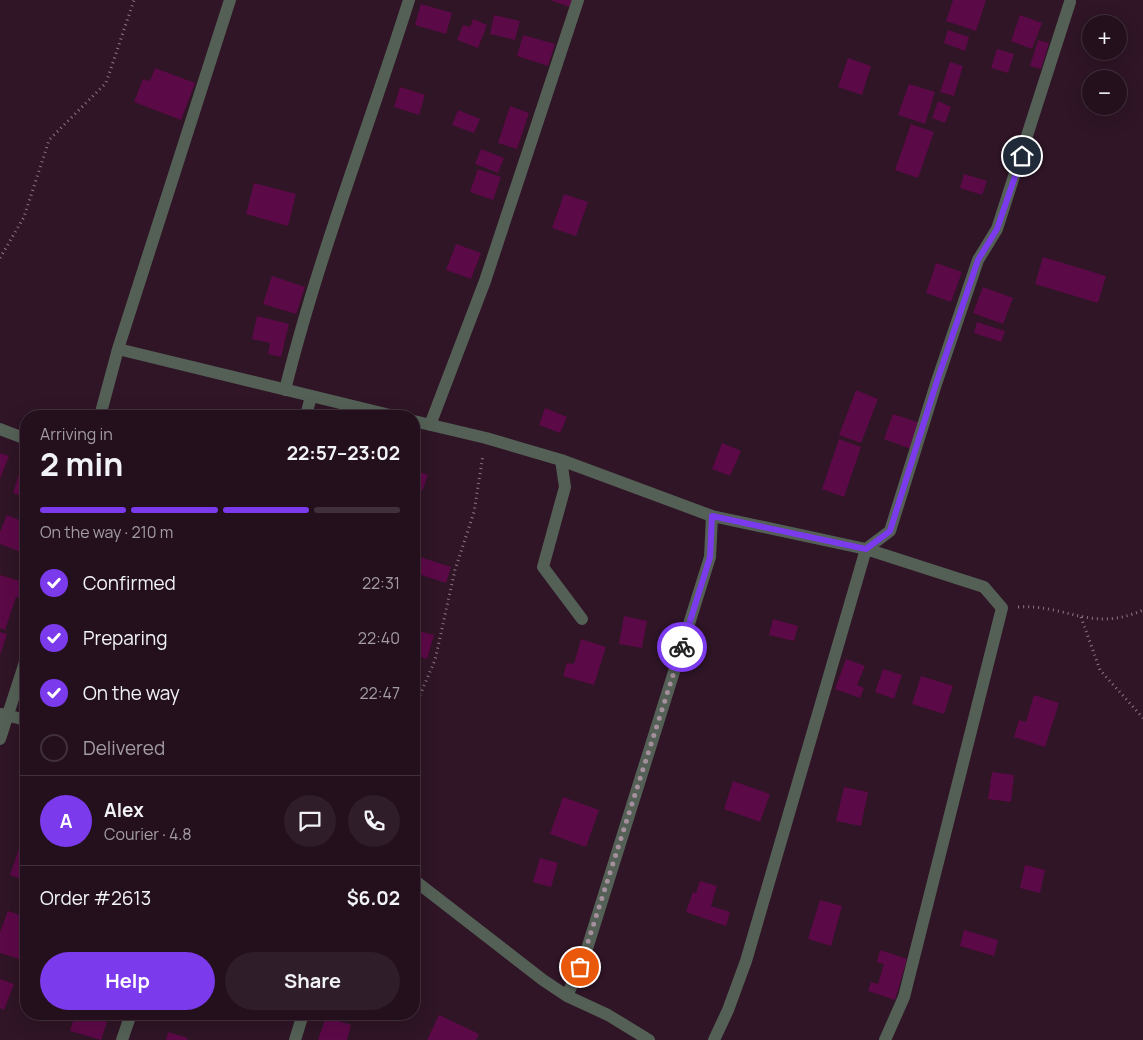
<!DOCTYPE html>
<meta charset="utf-8">
<style>
:root{--surface:#23101c;--page:#2f1e29;--text:#f1f3f6;--muted:#a39da3;--line:#40303b;--accent:#7c3aed}
body{margin:0;font-family:Manrope,sans-serif;background:var(--page);color:var(--text);height:100vh;display:flex;flex-direction:column;font-size:19px;white-space:nowrap}
*{box-sizing:border-box;margin:0}
p{font-size:16px;color:var(--muted)}
.icon{flex:none;width:28px;height:28px;fill:none;stroke:currentColor;stroke-width:2;stroke-linecap:round;stroke-linejoin:round}
.map{position:relative;flex:1;overflow:hidden}
.sheet{position:absolute;left:20px;top:410px;width:400px;height:610px;display:flex;flex-direction:column;background:var(--surface);border-radius:20px;box-shadow:0 5px 20px #0002,0 0 0 1px var(--line)}
.sheet>*{flex:none}
.tools{position:absolute;left:1082px;top:15px;display:grid;gap:10px}
.tools a{display:grid;place-items:center;width:45px;height:45px;border-radius:50%;background:var(--surface);box-shadow:0 5px 20px #0002,0 0 0 1px var(--line);font-size:25px}
.pin{position:absolute;display:grid;place-items:center;width:42px;height:42px;color:#fff;margin:-21px;border:2px solid #fff;border-radius:50%;box-shadow:0 1px 5px #0007}
.courier{position:absolute;display:grid;place-items:center;width:50px;height:50px;margin:-25px;border:4px solid #7c3aed;border-radius:50%;background:#fff;color:#222;box-shadow:0 1px 6px #0007}
.overview em{font-style:normal;font-weight:700}
.overview div{display:flex;flex-direction:column-reverse}
.overview{display:flex;align-items:center;justify-content:space-between;height:85px;padding:0 20px}
h1{font-size:32px;font-weight:700;line-height:38px}
.bar{display:grid;grid-template-columns:repeat(4,1fr);gap:8px 5px;align-content:center;height:60px;padding:0 20px}
.bar i{height:6px;border-radius:4px;background:var(--line)}
.bar .active{background:var(--accent)}
.bar p{grid-column:span 4}
.line{display:flex;align-items:center;gap:12px;padding:0 20px;border-top:1px solid var(--line)}
.line div{flex:1}
.round{display:grid;place-items:center;flex:none;width:52px;height:52px;border-radius:26px;background:var(--page)}
ol{padding:0 20px;list-style:none}
li{display:flex;align-items:center;gap:15px;height:55px}
li p{margin-inline-start:auto}
li .icon{padding:5px;border-radius:50%;background:var(--accent);color:#fff;stroke-width:4}
li:last-child{color:var(--muted)}
li i{width:28px;height:28px;border:2px solid var(--line);border-radius:50%}
.cta{display:flex;gap:10px;margin-top:auto;padding:10px 20px}
.cta a{flex:1;height:58px;border-radius:30px;background:var(--accent);color:#fff;font-size:20px;font-weight:700;line-height:58px;text-align:center}
.cta a+a{background:var(--page);color:var(--text)}
.map>svg:first-child{display:block}
</style>
<div class="map">
<svg width="1143" height="1040" viewBox="0 0 1143 1040">
<rect width="100%" height="100%" fill="#2f1526"/>
<path fill="#5c0947" d="M550 0H572L570 7Z
M953 0H986L976 31 946 21Z
M421 4 452 13 446 34 415 25Z
M494 15 520 21 515 40 490 34Z
M1020 15 1042 23 1032 49 1011 41Z
M473 19 487 25 478 48 457 40 463 25 470 27Z
M948 30 969 37 965 51 944 43Z
M523 35 555 44 548 66 517 56Z
M1038 40 1049 43 1041 69 1030 66Z
M997 49 1014 54 1008 73 991 68Z
M848 58 871 66 862 95 838 87Z
M950 62 963 66 954 96 940 92Z
M155 68 195 83 181 120 134 102 143 79 150 81Z
M909 84 935 92 925 124 898 115Z
M400 87 425 95 419 115 394 107Z
M938 101 951 107 945 123 932 118Z
M510 106 529 113 517 149 498 143Z
M458 110 480 119 474 133 452 125Z
M911 124 934 132 918 178 895 170Z
M481 149 504 158 498 173 475 164Z
M478 169 501 177 493 200 470 192Z
M964 174 987 181 982 195 960 188Z
M254 183 296 194 288 226 246 214Z
M564 194 588 202 576 236 552 228Z
M456 244 481 253 471 279 446 270Z
M1043 257 1106 276 1098 303 1035 284Z
M936 263 962 272 951 302 926 293Z
M272 276 305 287 296 314 263 304Z
M983 287 1013 298 1003 324 973 313Z
M257 316 289 324 281 357 268 354 270 343 252 339Z
M977 322 1005 331 1001 342 974 333Z
M856 390 878 399 861 443 839 435Z
M545 408 567 417 560 433 539 425Z
M159 410 177 416H157Z
M893 414 920 423 911 449 884 439Z
M839 439 861 447 844 497 822 489Z
M722 443 741 451 730 476 712 469Z
M0 453 9 456 0 479Z
M414 470 428 475 422 491 414 488Z
M20 471 26 473V497L13 493Z
M7 515 26 523V554L0 544V532Z
M420 557 451 567 446 583 415 573Z
M0 575 26 583V599L16 597 5 630 0 628Z
M624 616 647 621 642 648 619 644Z
M773 619 798 626 794 641 769 635Z
M414 630 434 635 427 659 414 655Z
M0 632 7 634 0 655Z
M581 639 606 647 594 685 563 676 567 663 574 664Z
M846 659 865 666 857 685 864 688 860 698 835 689Z
M883 669 902 675 894 699 875 692Z
M921 676 953 686 944 714 912 704Z
M1034 695 1059 703 1045 747 1014 737 1019 720 1026 722Z
M992 772 1014 775 1011 802 988 799Z
M733 781 770 794 760 822 724 809Z
M844 787 868 792 861 826 836 821Z
M563 797 599 810 586 847 550 834Z
M24 834 26 835V881L10 875Z
M540 858 558 863 551 887 533 882Z
M1025 865 1045 870 1040 893 1020 888Z
M700 881 717 886 711 906 730 912 726 926 686 912 693 892 696 893Z
M820 900 842 906 831 946 808 939Z
M8 911 26 917V961L0 953V932Z
M964 930 998 940 994 956 960 946Z
M880 950 907 959 895 1000 868 991 871 982 878 984 884 964 877 962Z
M0 979 14 984 4 1010 0 1008Z
M75 1014H82L107 1022 101 1040 70 1031Z
M257 1014H271L269 1018Z
M439 1015 479 1034 476 1040H427Z
M326 1017 351 1025 347 1040H318Z
M168 1032 188 1038 187 1040H166Z"/>
<g fill="none" stroke-linecap="round" stroke-linejoin="round">
<path stroke="#8d7785" stroke-width="3" stroke-dasharray="1 4" stroke-linecap="butt" d="M0 258 24 217 49 140 106 83 134 0
M1018 607C1066 604 1092 633 1143 610
M1081 617 1100 670 1143 718
M414 709 435 660 455 570 474 512 483 455"/>
<path stroke="#546056" stroke-width="12" d="M118 349 394 416
M285 390C318 257 368 130 409 0
M100 416 118 349 230 0
M306 416 311 396
M414 421 486 438 561 460 712 516 866 549 984 587 1002 608 904 997 885 1040
M430 425 485 281 578 0
M0 429 26 439
M561 460 565 487 543 567 582 619
M2 714 26 720
M0 739 26 659
M414 880 543 980 567 996 608 1015 649 1040
M567 996 586 952 710 557 712 516
M122 1040 131 1014
M295 1040 303 1014
M714 1040 728 1010 746 961 866 549 890 531 936 384 978 260 997 229 1070 2"/>
</g>
<g fill="none" stroke-linecap="round" stroke-linejoin="round">
<path stroke="#a58f9c" stroke-width="5" stroke-dasharray="0 9" d="M580 967 682 647"/>
<path stroke="#7c3aed" stroke-width="6" d="M682 647 710 557 712 516 866 549 890 531 936 384 978 260 997 229 1022 156"/>
</g>
</svg>
<div class="tools">
<a>+</a>
<a>−</a>
</div>
<div class="pin" style="left:580px;top:967px;background:#ea580c"><svg class="icon" aria-label="bag" viewBox="0 0 24 24"><path d="M5 8h14l-1 12H6zM9 8a3 3 0 0 1 6 0"/></svg></div>
<div class="pin" style="left:1022px;top:156px;background:#1f2937"><svg class="icon" aria-label="home" viewBox="0 0 24 24"><path d="M3 11l9-7 9 7M6 9v11h12V9"/></svg></div>
<div class="courier" style="left:682px;top:647px"><svg class="icon" aria-label="bike" viewBox="0 0 24 24"><circle cx="6" cy="16" r="4"/><circle cx="18" cy="16" r="4"/><path d="M6 16l4-8h5l3 8M10 8l3 8H6M13 5h3"/></svg></div>
<section class="sheet">
<div class="overview"><div><h1>2 min</h1><p>Arriving in</p></div><em>22:57–23:02</em></div>
<div class="bar"><i class="active"></i><i class="active"></i><i class="active"></i><i></i><p>On the way · 210 m</p></div>
<ol>
<li><svg class="icon" aria-label="check" viewBox="0 0 24 24"><path d="M5 12l5 5 9-10"/></svg>Confirmed<p>22:31</p></li>
<li><svg class="icon" aria-label="check" viewBox="0 0 24 24"><path d="M5 12l5 5 9-10"/></svg>Preparing<p>22:40</p></li>
<li><svg class="icon" aria-label="check" viewBox="0 0 24 24"><path d="M5 12l5 5 9-10"/></svg>On the way<p>22:47</p></li>
<li><i></i>Delivered</li>
</ol>
<div class="line" style="height:90px"><b class="round" style="background:var(--accent);color:#fff">A</b><div><b>Alex</b><p>Courier · 4.8</p></div><a class="round"><svg class="icon" aria-label="chat" viewBox="0 0 24 24"><path d="M4 5h16v11H9l-5 4z"/></svg></a><a class="round"><svg class="icon" aria-label="phone" viewBox="0 0 24 24"><path d="M5 4h4l2 5-3 2q2 4 5 5l2-3 5 2v4C11 20 4 13 5 4z"/></svg></a></div>
<div class="line" style="height:65px"><div>Order #2613</div><b>$6.02</b></div>
<div class="cta"><a>Help</a><a>Share</a></div>
</section>
</div>
